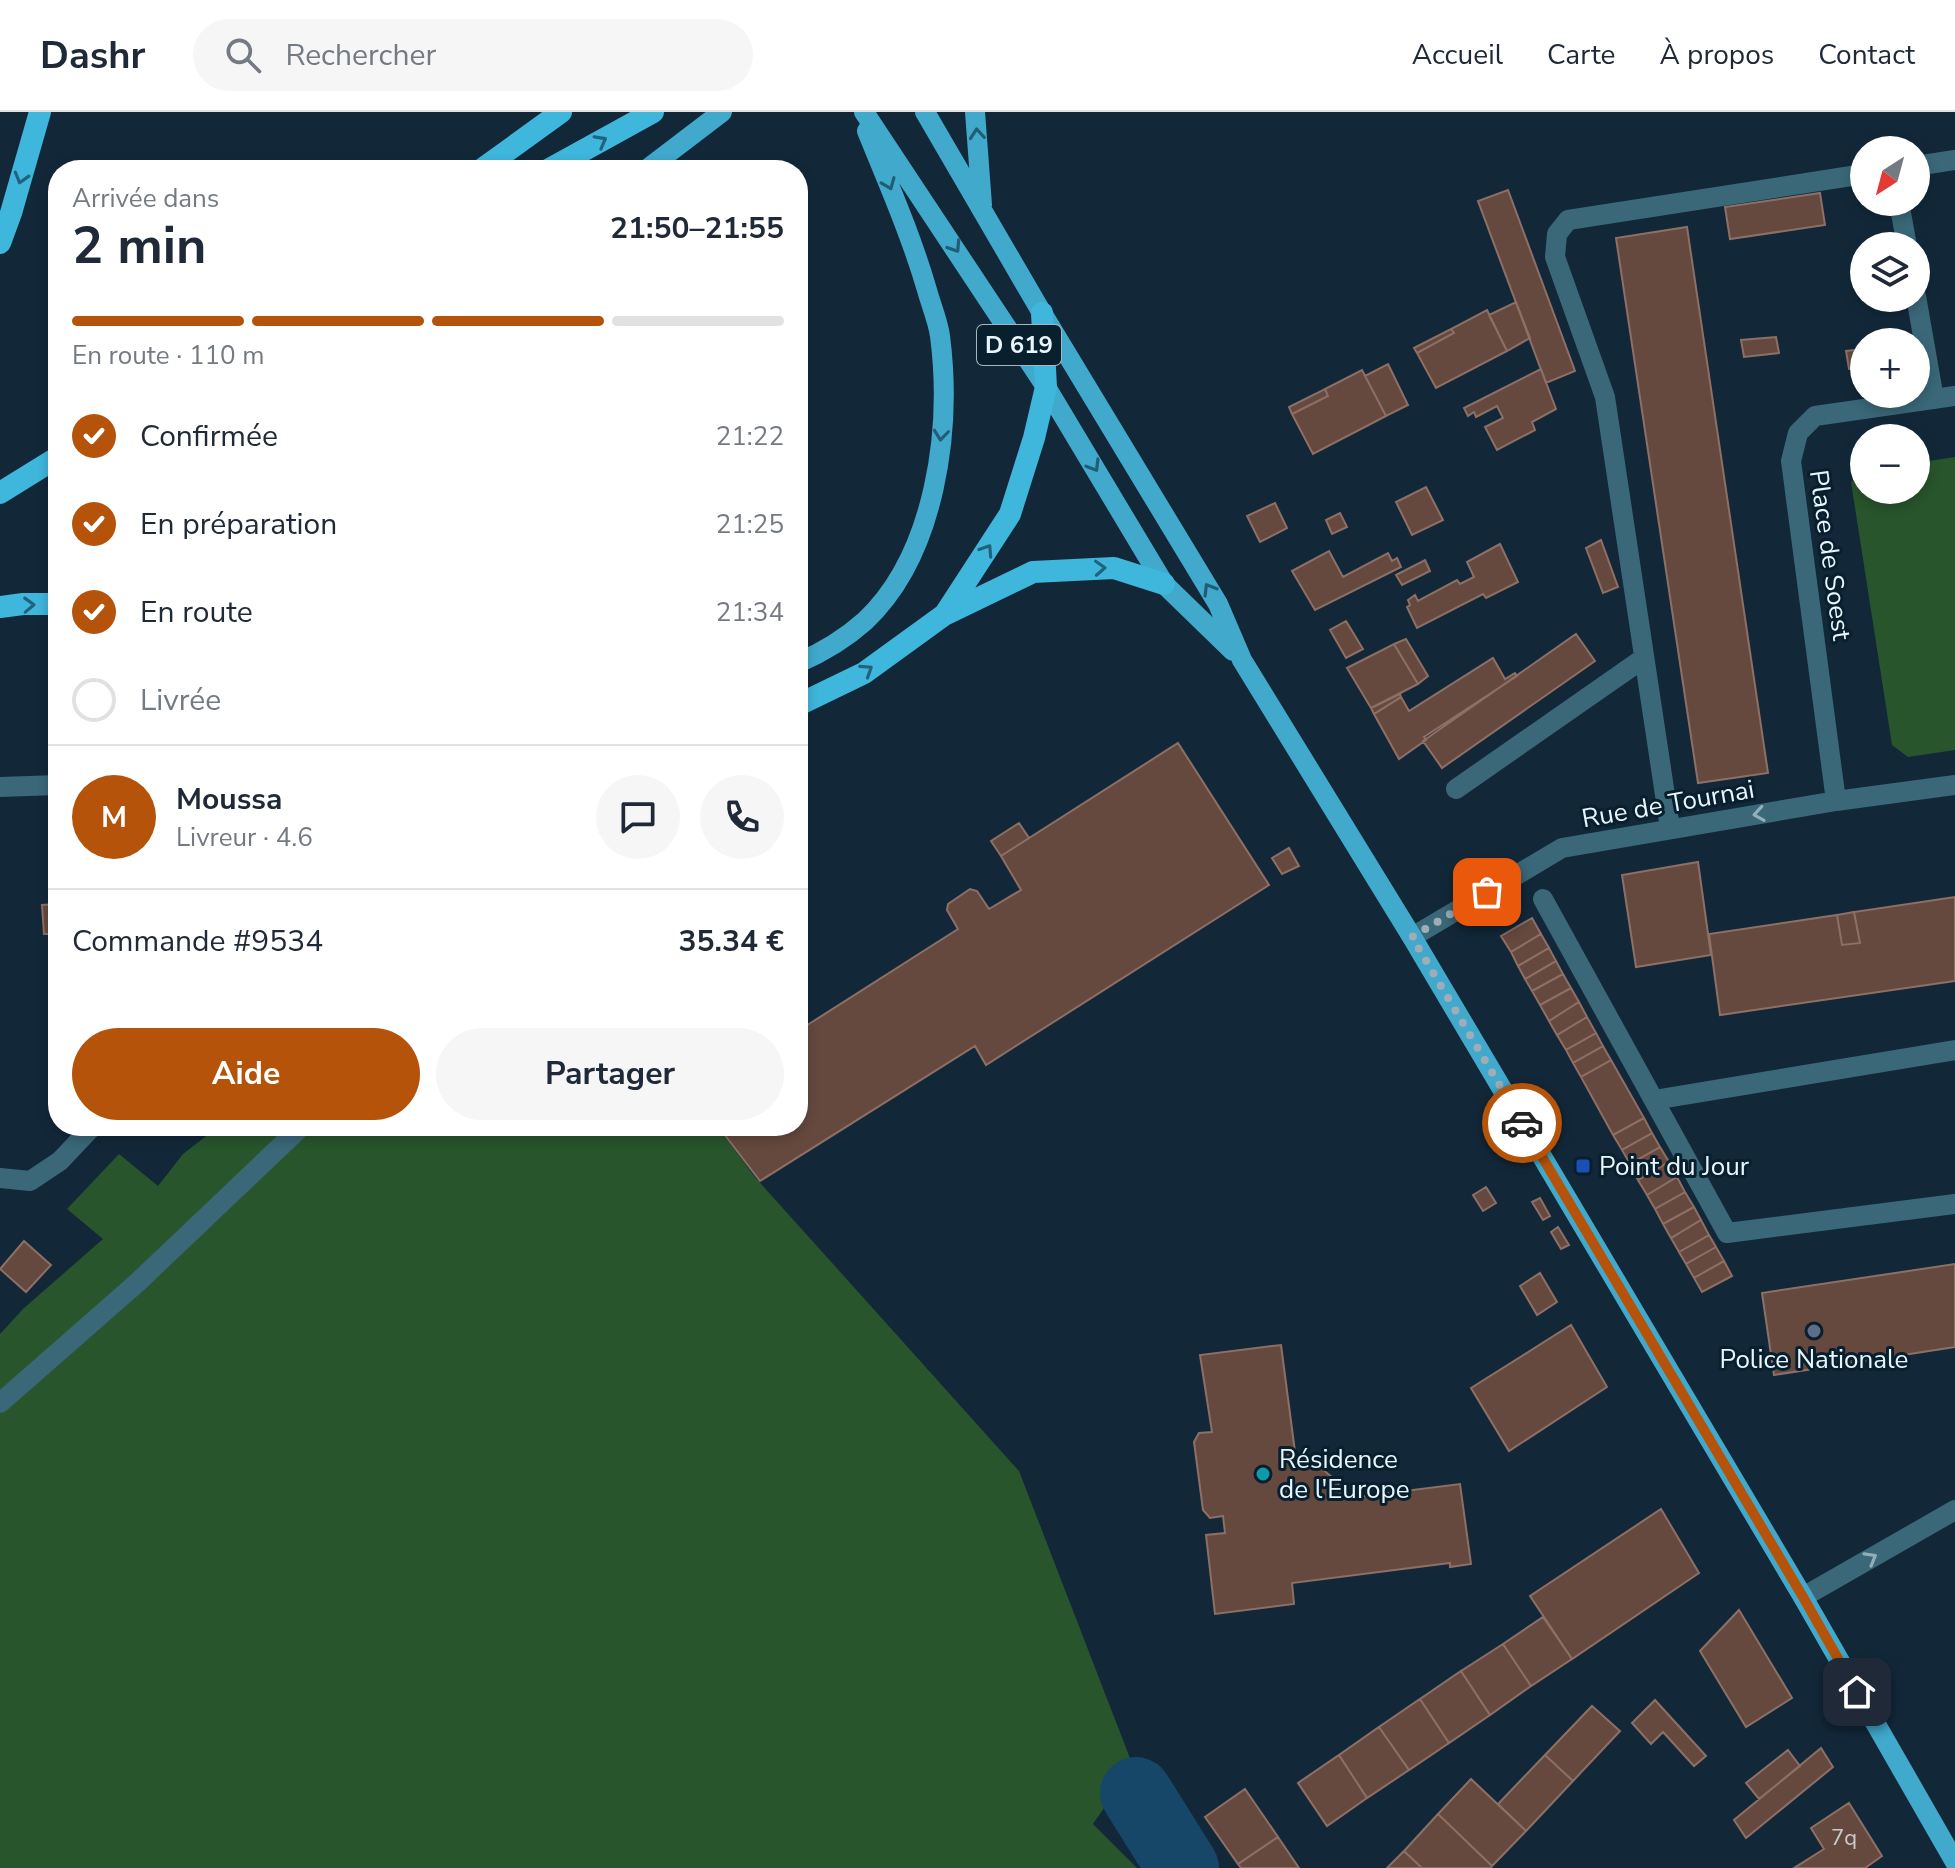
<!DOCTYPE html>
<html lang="fr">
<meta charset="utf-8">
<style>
:root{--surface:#fff;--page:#f6f6f7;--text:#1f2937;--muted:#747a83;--line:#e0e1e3;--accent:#b45309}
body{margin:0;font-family:"Nunito Sans",sans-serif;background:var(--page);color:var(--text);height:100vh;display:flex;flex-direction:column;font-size:30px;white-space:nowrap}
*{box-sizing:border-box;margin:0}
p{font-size:26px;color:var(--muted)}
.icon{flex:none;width:44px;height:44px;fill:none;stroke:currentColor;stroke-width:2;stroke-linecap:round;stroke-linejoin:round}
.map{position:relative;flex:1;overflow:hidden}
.sheet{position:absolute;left:48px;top:48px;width:760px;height:976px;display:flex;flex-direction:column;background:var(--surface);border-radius:32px;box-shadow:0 4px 12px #0003}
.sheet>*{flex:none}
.needle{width:52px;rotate:216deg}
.buttons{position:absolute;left:1850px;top:24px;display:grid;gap:16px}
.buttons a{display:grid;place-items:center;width:80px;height:80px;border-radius:50%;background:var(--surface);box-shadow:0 4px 12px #0003;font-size:40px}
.pin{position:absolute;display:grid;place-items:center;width:68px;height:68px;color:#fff;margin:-34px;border-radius:16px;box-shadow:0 4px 12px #0006}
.courier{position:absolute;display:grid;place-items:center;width:80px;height:80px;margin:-40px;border:6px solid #b45309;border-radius:50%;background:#fff;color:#222;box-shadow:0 2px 10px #0007}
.overview em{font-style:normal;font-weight:700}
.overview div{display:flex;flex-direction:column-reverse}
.overview{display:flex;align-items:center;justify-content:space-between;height:136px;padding:0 24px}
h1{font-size:52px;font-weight:700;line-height:60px}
.bar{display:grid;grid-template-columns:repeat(4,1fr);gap:12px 8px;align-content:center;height:96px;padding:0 24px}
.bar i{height:10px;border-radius:6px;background:var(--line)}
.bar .current{background:var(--accent)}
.bar p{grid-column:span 4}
.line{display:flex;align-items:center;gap:20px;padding:0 24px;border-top:2px solid var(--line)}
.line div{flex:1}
.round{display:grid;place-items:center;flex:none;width:84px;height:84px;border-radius:42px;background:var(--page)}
ol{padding:0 24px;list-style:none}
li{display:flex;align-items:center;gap:24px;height:88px}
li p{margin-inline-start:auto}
li .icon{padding:8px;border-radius:50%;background:var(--accent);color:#fff;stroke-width:4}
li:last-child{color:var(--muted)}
li i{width:44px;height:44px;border:4px solid var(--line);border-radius:50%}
.action{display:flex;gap:16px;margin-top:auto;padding:16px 24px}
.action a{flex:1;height:92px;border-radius:48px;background:var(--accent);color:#fff;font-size:32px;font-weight:700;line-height:92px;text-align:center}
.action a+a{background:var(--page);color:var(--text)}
header{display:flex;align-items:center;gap:48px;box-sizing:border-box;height:112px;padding:0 40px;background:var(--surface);border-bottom:2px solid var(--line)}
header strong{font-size:38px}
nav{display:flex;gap:44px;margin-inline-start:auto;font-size:28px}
.search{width:560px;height:72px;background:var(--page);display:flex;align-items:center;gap:20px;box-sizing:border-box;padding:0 28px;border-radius:44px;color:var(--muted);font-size:30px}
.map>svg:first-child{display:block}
</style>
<header>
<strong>Dashr</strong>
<div class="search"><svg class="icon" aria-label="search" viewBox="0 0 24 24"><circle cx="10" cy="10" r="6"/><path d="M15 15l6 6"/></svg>Rechercher</div>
<nav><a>Accueil</a><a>Carte</a><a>À propos</a><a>Contact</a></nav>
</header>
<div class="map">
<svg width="1955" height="1756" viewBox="0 0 1955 1756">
<rect width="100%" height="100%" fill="#122839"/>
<path fill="#28552c" d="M1955 345V638L1908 645 1892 633 1851 370 1864 358V378H1916V351Z
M219 1014H717L754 1064 1019 1359 1133 1654 1093 1712 1137 1756H0V1222L23 1197 103 1127 67 1097 119 1042 158 1074 183 1042Z"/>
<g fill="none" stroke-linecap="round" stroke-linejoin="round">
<path stroke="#174768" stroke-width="72" d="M1136 1681 1183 1756"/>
</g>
<path fill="#65493f" stroke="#8d6f65" stroke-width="2" d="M1508 78 1575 259 1546 271 1478 89Z
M1820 81 1825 113 1730 127 1725 95Z
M1687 115 1768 661 1698 671 1616 126Z
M1516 190 1530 226 1507 239 1489 203Z
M1487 198 1507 239 1436 276 1417 241 1454 221 1451 217Z
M1451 217 1454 221 1417 241 1414 236Z
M1776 225 1779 241 1744 245 1741 228Z
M1864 237V255L1849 257 1846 239Z
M1388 252 1408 293 1386 304 1365 264Z
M1541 257 1556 297 1532 310 1535 318 1497 338 1485 315 1503 306 1497 294 1476 305 1474 300 1468 304 1464 296Z
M1362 258 1386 304 1313 342 1292 302 1328 284 1325 277Z
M1325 277 1328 284 1292 302 1289 295Z
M1426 375 1443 408 1412 423 1396 390Z
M1275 391 1287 416 1260 430 1247 404Z
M1340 401 1347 415 1332 422 1326 408Z
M1601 428 1618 475 1603 481 1586 436Z
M1500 432 1518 470 1486 486 1483 482 1417 516 1407 495 1410 493 1408 488 1415 483 1418 489 1457 468 1460 472 1474 465 1467 450Z
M1329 439 1343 465 1388 441 1392 449 1397 446 1401 455 1315 498 1292 459Z
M1425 448 1430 459 1402 473 1396 463Z
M1346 509 1363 537 1346 546 1330 518Z
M1576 522 1595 549 1442 656 1423 629Z
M1406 527 1428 564 1418 572 1394 532Z
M1394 532 1418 572 1371 596 1347 556Z
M1493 546 1505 567 1515 561 1517 564 1424 625 1426 628 1399 647 1374 602 1401 585 1409 599Z
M1400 582 1401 585 1374 602 1371 596Z
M1178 631 1269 773 986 953 975 934 760 1069 718 1014H798V919L958 817 947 798 948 792 970 777 977 779 989 797 1021 778 1001 744Z
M1019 711 1029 726 1001 744 991 729Z
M1289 736 1299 754 1282 762 1272 746Z
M1698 750 1711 843 1636 855 1622 763Z
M1955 785V869L1720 903 1709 822 1837 803 1842 833 1860 831 1854 800Z
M58 792V822H44L42 793Z
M1854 800 1860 831 1842 833 1837 803Z
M1532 806 1541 822 1511 840 1501 824Z
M1541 822 1549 836 1518 854 1511 840Z
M1549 836 1556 849 1525 867 1518 854Z
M1556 849 1563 862 1532 879 1525 867Z
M1563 862 1571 876 1540 893 1532 879Z
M1571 876 1579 890 1549 909 1540 893Z
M1579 890 1587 905 1557 923 1549 909Z
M1587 905 1596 921 1566 938 1557 923Z
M1596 921 1603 934 1573 951 1566 938Z
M1603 934 1611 948 1581 965 1573 951Z
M1611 948 1644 1006 1613 1023 1581 965Z
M1538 1002 1548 1019 1540 1024 1530 1007Z
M1644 1006 1652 1021 1622 1038 1613 1023Z
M1652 1021 1660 1035 1630 1052 1622 1038Z
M1660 1035 1669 1050 1638 1068 1630 1052Z
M1669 1050 1677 1065 1647 1083 1638 1068Z
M1677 1065 1685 1080 1655 1097 1647 1083Z
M1486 1075 1496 1091 1483 1099 1473 1083Z
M1685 1080 1694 1095 1663 1112 1655 1097Z
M1540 1086 1550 1104 1543 1108 1532 1090Z
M1694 1095 1701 1108 1671 1126 1663 1112Z
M1701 1108 1709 1123 1679 1140 1671 1126Z
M1558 1115 1569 1133 1561 1137 1551 1120Z
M1709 1123 1716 1135 1686 1152 1679 1140Z
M24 1129 51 1153 26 1180 0 1157Z
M1716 1135 1724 1149 1694 1166 1686 1152Z
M1724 1149 1732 1164 1702 1180 1694 1166Z
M1955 1152V1235L1774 1263 1762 1181Z
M1540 1161 1557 1190 1537 1203 1520 1174Z
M1571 1213 1607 1275 1509 1339 1471 1276Z
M1281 1233 1297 1355 1316 1352 1338 1370 1341 1387 1460 1372 1471 1452 1450 1455V1451L1292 1471 1294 1492 1215 1502 1206 1423 1225 1421 1223 1404 1210 1406 1203 1398 1194 1330 1199 1321 1212 1320 1200 1243Z
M1661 1397 1699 1461 1572 1547 1530 1484Z
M1739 1498 1792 1586 1746 1615 1700 1539Z
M1543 1505 1572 1547 1531 1574 1503 1532Z
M1503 1532 1531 1574 1490 1603 1461 1559Z
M1461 1559 1490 1603 1449 1631 1420 1587Z
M1420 1587 1449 1631 1409 1658 1379 1615Z
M1655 1588 1706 1644 1694 1654 1663 1620 1651 1632 1632 1611Z
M1592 1594 1620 1619 1573 1669 1545 1643Z
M1379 1615 1409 1658 1367 1686 1339 1643Z
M1821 1636 1833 1655 1746 1726 1734 1708Z
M1788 1638 1800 1654 1759 1687 1746 1671Z
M1339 1643 1367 1686 1327 1714 1298 1671Z
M1545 1643 1573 1669 1526 1719 1498 1692Z
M1471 1667 1526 1719 1492 1754 1438 1702Z
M1245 1677 1278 1725 1238 1752 1205 1705Z
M1849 1691 1882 1744 1865 1756H1794L1824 1737 1811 1716Z
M1438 1702 1492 1754 1491 1756H1422L1404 1739Z
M1278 1725 1299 1756H1241L1238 1752Z
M1404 1739 1422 1756H1387Z"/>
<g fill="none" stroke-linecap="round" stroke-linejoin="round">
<path stroke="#3a6879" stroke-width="20" d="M1916 54 1955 48
M1899 90 1907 134
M1916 184 1934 287
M0 675 58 673
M1456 677 1644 546
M1670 716 1605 285 1555 145 1557 122 1568 108 1864 62
M1543 787 1727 1121 1955 1092
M1654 988 1955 938
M0 1066 30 1069 60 1049 93 1014
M0 1291 138 1170 302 1014"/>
<path stroke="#3a6879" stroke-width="20" d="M1836 689 1791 349 1798 321 1815 304 1955 284
M1412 825 1562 736 1836 689 1955 673
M1803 1485 1955 1398"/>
<path stroke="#40a9cc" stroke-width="20" d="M864 0 1046 275 1164 472 1233 539
M925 0 1042 201 1218 492 1242 548 1412 825 1803 1485 1955 1750
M975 0 982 93
M646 58 722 0
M798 551C821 541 846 526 865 509 936 442 952 317 940 224 938 209 931 193 927 178 911 123 888 71 867 19"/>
<path stroke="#3fb6dc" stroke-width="22" d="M481 58 561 0
M548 58 653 0
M0 131 11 101 40 0
M0 381 58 345
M0 495 23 492H58
M945 502 1010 402 1034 326 1046 275 1042 201
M798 593 864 561 944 503 1033 460 1114 456 1164 472"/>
</g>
<defs><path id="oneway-chevron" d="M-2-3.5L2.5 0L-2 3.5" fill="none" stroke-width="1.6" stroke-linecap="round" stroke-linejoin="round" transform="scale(2)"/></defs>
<g stroke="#215d75">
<use href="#oneway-chevron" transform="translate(977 22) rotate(-95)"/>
<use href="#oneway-chevron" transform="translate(889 72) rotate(68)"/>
<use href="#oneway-chevron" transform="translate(955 135) rotate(57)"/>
<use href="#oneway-chevron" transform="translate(941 323) rotate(96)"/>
<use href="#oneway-chevron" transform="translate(1094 354) rotate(59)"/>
<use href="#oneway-chevron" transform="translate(1209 477) rotate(-121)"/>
</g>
<g stroke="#21637c">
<use href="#oneway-chevron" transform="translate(601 29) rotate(-29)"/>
<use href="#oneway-chevron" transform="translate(21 66) rotate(106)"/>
<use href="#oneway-chevron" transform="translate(987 438) rotate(-57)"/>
<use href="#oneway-chevron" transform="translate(1100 456) rotate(-3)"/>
<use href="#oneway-chevron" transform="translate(29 493) rotate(-2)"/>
<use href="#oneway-chevron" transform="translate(867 558) rotate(-33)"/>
</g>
<g stroke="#92aebb">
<use href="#oneway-chevron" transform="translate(1759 702) rotate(171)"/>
<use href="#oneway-chevron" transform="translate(1871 1446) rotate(-30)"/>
</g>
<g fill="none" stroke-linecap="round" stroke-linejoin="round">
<path stroke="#9eadb8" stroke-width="8" stroke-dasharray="0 14.4" d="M1487 780 1412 825 1522 1011"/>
<path stroke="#b45309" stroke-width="10" d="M1522 1011 1803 1485 1857 1580"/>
</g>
<rect fill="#1a4fb4" stroke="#081f2e" stroke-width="3" x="1575" y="1046" width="16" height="16" rx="4"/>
<circle fill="#5c6f8a" stroke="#081f2e" stroke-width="3" cx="1814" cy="1219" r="8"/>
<circle fill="#0f9aa8" stroke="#081f2e" stroke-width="3" cx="1263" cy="1362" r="8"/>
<g text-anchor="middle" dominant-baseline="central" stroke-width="6" stroke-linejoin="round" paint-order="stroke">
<g font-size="22" fill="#c8cace">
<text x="1844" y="1726">7q</text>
</g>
<rect fill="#081f2e" stroke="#a6b5bf" stroke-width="2" x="977" y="213" width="84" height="40" rx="6"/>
<g font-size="24" font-weight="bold" fill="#e9f5fd">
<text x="1019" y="233">D 619</text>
</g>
<g font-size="26" fill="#e9f5fd" stroke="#081f2e">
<text transform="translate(1830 443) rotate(82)">Place de Soest</text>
<text transform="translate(1668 692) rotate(-10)">Rue de Tournai</text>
</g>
<g font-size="26" fill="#e9f5fd" stroke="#081f2e" text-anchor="start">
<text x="1599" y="1054">Point du Jour</text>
<text x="1814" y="1247" text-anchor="middle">Police Nationale</text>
<text x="1279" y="1347">Résidence<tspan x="1279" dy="30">de l'Europe</tspan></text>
</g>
</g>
</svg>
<div class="buttons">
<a><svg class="needle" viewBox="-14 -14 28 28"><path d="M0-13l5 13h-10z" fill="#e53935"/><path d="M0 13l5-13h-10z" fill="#747a83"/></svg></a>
<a><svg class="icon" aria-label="layers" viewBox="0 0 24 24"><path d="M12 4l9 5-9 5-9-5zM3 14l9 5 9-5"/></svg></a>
<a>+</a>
<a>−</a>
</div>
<div class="pin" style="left:1487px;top:780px;background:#ea580c"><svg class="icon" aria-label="bag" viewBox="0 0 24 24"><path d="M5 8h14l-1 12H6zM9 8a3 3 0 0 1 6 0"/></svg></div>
<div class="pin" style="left:1857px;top:1580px;background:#1f2937"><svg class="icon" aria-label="home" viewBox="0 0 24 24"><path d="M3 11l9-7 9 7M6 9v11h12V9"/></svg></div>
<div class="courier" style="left:1522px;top:1011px"><svg class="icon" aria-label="car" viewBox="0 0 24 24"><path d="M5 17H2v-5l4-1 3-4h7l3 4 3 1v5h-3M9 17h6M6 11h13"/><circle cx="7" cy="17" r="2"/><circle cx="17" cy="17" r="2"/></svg></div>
<section class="sheet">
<div class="overview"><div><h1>2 min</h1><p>Arrivée dans</p></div><em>21:50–21:55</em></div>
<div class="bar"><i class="current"></i><i class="current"></i><i class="current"></i><i></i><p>En route · 110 m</p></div>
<ol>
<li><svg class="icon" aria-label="check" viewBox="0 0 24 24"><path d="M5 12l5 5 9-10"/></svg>Confirmée<p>21:22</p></li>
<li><svg class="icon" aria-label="check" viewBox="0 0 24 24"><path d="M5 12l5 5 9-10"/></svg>En préparation<p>21:25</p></li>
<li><svg class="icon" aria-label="check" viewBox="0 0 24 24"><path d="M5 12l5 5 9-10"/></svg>En route<p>21:34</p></li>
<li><i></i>Livrée</li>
</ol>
<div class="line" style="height:144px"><b class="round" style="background:var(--accent);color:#fff">M</b><div><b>Moussa</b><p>Livreur · 4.6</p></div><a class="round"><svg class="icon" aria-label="chat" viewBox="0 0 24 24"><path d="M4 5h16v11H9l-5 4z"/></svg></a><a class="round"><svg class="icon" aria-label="phone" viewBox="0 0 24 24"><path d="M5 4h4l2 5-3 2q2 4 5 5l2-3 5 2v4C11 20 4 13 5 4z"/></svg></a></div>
<div class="line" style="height:104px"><div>Commande #9534</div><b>35.34 €</b></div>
<div class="action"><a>Aide</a><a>Partager</a></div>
</section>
</div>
